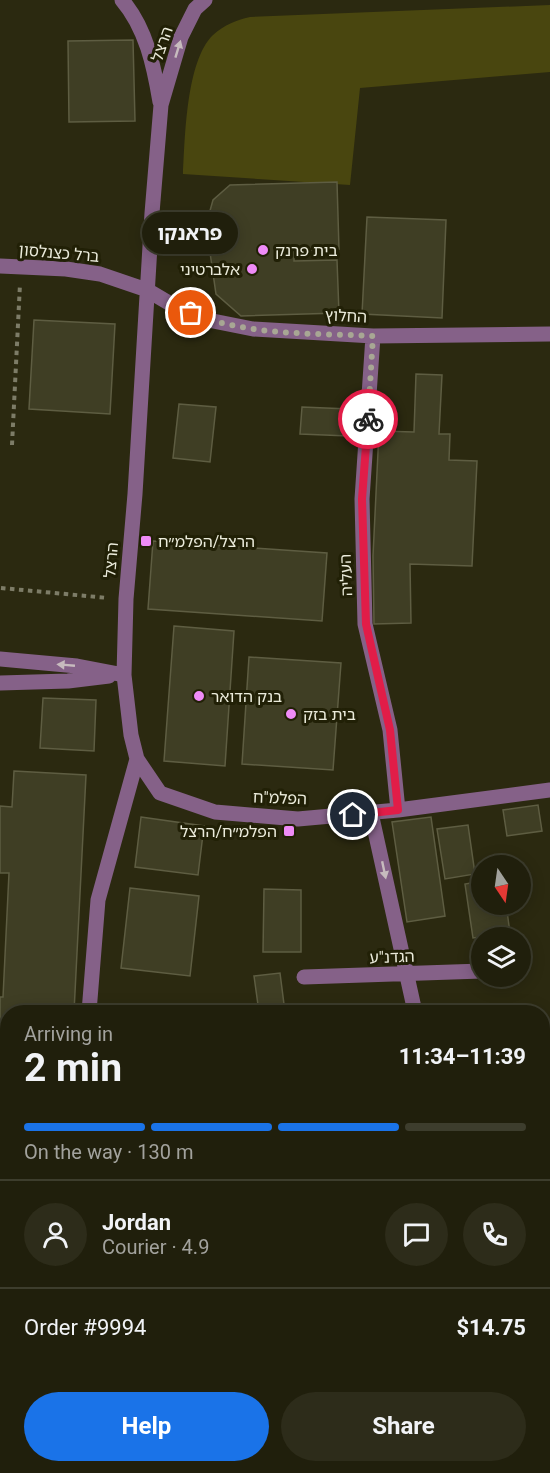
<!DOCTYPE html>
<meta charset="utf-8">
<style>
:root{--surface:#201f0c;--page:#2d2c1a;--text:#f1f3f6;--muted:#a2a29d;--line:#3d3d2d;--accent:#1a73e8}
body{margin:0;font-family:Roboto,"Noto Sans Hebrew",sans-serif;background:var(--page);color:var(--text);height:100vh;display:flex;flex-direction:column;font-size:22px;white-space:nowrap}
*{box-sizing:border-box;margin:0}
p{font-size:20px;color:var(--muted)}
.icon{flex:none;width:33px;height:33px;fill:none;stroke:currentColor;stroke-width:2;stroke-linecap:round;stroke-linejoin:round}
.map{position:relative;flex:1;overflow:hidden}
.sheet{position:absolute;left:0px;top:1005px;width:550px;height:468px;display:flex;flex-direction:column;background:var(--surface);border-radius:24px 24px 0 0;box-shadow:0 3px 15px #0003,0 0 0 2px var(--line)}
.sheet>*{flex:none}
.needle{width:39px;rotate:167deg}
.tools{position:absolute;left:471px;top:855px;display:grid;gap:12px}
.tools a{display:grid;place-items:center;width:60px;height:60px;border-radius:50%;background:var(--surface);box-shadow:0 3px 15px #0003,0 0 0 2px var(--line);font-size:30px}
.pin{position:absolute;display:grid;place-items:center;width:51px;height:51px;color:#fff;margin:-26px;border:3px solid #fff;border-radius:50%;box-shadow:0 2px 6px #0007}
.courier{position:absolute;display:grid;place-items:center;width:60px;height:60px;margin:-30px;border:4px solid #e11d48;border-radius:50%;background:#fff;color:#222;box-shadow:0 2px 8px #0007}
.bubble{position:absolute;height:42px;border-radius:21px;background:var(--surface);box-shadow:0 3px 15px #0003,0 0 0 2px var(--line);font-size:20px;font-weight:700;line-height:42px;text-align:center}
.headline em{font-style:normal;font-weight:700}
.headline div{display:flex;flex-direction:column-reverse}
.headline{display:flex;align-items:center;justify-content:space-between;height:102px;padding:0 24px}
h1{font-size:39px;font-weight:700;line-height:45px}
.bar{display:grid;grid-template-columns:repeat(4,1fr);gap:9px 6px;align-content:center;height:72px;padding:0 24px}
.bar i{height:8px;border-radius:4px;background:var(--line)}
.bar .active{background:var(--accent)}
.bar p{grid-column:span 4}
.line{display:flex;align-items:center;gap:15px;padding:0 24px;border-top:2px solid var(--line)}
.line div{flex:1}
.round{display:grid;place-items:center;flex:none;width:63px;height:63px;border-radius:32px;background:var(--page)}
.action{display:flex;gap:12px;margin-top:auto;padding:12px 24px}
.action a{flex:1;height:69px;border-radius:36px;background:var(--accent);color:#fff;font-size:24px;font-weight:700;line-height:69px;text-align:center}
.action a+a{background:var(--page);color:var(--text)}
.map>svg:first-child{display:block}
</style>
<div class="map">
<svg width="550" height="1473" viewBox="0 0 550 1473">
<rect width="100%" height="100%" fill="#2b2910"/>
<path fill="#49460f" d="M550 5V72L360 88 350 185 183 174C185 138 186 61 213 35 224 25 236 20 250 17Z"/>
<path fill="#3f3e24" stroke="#5e5d42" stroke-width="1.5" d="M133 40 135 121 69 122 68 41Z
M337 182 339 249 294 251V261L337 260 339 313 241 316 216 294 206 225 213 200 230 185Z
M367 217 446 220 442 318 362 314Z
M34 320 115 324 110 414 29 409Z
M416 374 442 375 439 434H450L449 460 477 461 472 566 410 564 411 623 374 624 373 556 379 431 414 432Z
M179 404 216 407 210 462 173 458Z
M302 407 349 409 348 436 300 434Z
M153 541 327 553 322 621 148 609Z
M174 626 234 631 225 766 164 761Z
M249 657 341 663 333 770 242 764Z
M43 698 96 700 94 751 40 748Z
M14 771 86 775 74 1012H8V1049L0 1048V997H3L9 873H0V806L12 807Z
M538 805 542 831 507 836 503 810Z
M141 817 204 826 198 875 135 867Z
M431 817 445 916 407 922 392 822Z
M468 825 475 874 445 879 437 829Z
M482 881V904H506L510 933 473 938 465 884Z
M130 888 199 896 190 976 121 968Z
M264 889 301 890V952H263Z
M280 973 285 1012H259L254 976Z
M8 1095V1145L0 1146V1096Z
M8 1166V1256H0V1167Z
M8 1299V1347L0 1348V1300Z
M0 1377H8V1409L0 1410Z
M8 1431V1454L0 1455V1432Z
M42 1466H78L79 1473H44Z
M200 1466H270L259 1468 260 1473H201Z
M401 1466H468L456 1470 457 1473H389L402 1471Z"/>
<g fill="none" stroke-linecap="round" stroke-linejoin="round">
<path stroke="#7d7c67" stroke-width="4" stroke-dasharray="4.5 4.5" stroke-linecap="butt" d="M12 445 20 284
M1 588 108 598
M0 1067H8
M0 1277H8
M0 1425H8"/>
<path stroke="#856188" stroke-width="15" d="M122 0C146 28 154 66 160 102
M0 266 66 269 100 274 147 290 174 306 208 320 253 329 373 336 550 334
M373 336 362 499 365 624 390 730 398 810
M0 659 77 666 124 675
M0 683 68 681 109 676
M137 759 160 793 215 812 298 819 398 810 550 790
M371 813 415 1012
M304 977 482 971
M89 1012 98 900 137 759 131 735 124 675 126 599 135 494 152 213 161 105 181 37 195 9 205 0
M543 1130H550
M543 1348H550
M137 1466 138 1473
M513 1466 514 1473"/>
</g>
<defs><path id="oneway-solid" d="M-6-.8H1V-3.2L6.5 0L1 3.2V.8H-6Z" transform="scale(1.5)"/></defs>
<g fill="#c7bbbe">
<use href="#oneway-solid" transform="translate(178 49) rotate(-73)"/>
<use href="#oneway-solid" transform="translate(66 665) rotate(-175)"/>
<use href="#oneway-solid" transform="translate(384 870) rotate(78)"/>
</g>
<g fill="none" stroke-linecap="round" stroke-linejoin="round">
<path stroke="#a8a794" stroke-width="6" stroke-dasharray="0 10.8" d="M191 313C248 336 313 333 373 336L368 419"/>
<path stroke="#e11d48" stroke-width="8" d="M353 815 398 810 390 730 366 624 362 499 368 419"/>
</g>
<g fill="#ef8bf7" stroke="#212006" stroke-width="2">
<circle cx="263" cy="250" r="6"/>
<circle cx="252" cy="269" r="6"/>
<rect x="140" y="535" width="12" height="12" rx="3"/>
<circle cx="199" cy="696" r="6"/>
<circle cx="291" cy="714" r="6"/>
<rect x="283" y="825" width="12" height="12" rx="3"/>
</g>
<g text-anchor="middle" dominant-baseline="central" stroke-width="6" stroke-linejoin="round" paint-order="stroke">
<g font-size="16" fill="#ebebdb" stroke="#212006">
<text transform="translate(162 44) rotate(-71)">הרצל</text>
<text transform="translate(59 253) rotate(5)">ברל כצנלסון</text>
<text transform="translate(346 316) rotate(3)">החלוץ</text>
<text transform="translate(111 560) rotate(-85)">הרצל</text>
<text transform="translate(346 575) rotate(-92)">העליה</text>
<text transform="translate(280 798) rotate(2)">הפלמ"ח</text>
<text transform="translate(392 957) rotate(-2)">הגדנ"ע</text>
</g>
<g font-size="16" fill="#ebebdb" stroke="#212006" text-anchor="start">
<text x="275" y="250">בית פרנק</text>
<text x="240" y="269" text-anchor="end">אלברטיני</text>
<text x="158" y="541">הרצל/הפלמ״ח</text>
<text x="211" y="696">בנק הדואר</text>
<text x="303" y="714">בית בזק</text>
<text x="277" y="831" text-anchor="end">הפלמ״ח/הרצל</text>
</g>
</g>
</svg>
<div class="tools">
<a><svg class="needle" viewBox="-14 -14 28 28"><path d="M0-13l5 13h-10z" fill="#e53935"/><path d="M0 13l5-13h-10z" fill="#a2a29d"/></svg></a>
<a><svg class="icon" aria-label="layers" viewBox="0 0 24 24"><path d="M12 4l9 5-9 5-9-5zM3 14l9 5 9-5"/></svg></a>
</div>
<div class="pin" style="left:191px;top:313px;background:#ea580c"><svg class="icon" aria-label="bag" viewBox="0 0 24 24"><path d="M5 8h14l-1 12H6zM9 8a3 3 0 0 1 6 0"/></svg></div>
<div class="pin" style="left:353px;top:815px;background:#1f2937"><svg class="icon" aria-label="home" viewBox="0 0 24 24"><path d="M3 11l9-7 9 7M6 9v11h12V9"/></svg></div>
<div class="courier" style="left:368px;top:419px"><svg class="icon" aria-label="bike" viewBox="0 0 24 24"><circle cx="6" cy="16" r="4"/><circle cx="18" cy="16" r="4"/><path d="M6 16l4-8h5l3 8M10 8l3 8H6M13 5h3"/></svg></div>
<div class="bubble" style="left:142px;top:212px;width:96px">פראנקו</div>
<section class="sheet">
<div class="headline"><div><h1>2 min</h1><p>Arriving in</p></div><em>11:34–11:39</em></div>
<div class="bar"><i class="active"></i><i class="active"></i><i class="active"></i><i></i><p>On the way · 130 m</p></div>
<div class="line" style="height:108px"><a class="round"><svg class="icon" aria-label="person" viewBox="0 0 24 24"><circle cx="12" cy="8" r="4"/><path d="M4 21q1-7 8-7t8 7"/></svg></a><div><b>Jordan</b><p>Courier · 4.9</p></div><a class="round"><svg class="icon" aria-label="chat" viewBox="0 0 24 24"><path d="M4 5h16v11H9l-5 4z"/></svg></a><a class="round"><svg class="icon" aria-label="phone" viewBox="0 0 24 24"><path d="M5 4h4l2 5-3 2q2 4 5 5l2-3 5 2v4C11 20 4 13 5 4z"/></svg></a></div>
<div class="line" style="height:78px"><div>Order #9994</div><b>$14.75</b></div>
<div class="action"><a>Help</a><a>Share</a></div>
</section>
</div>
